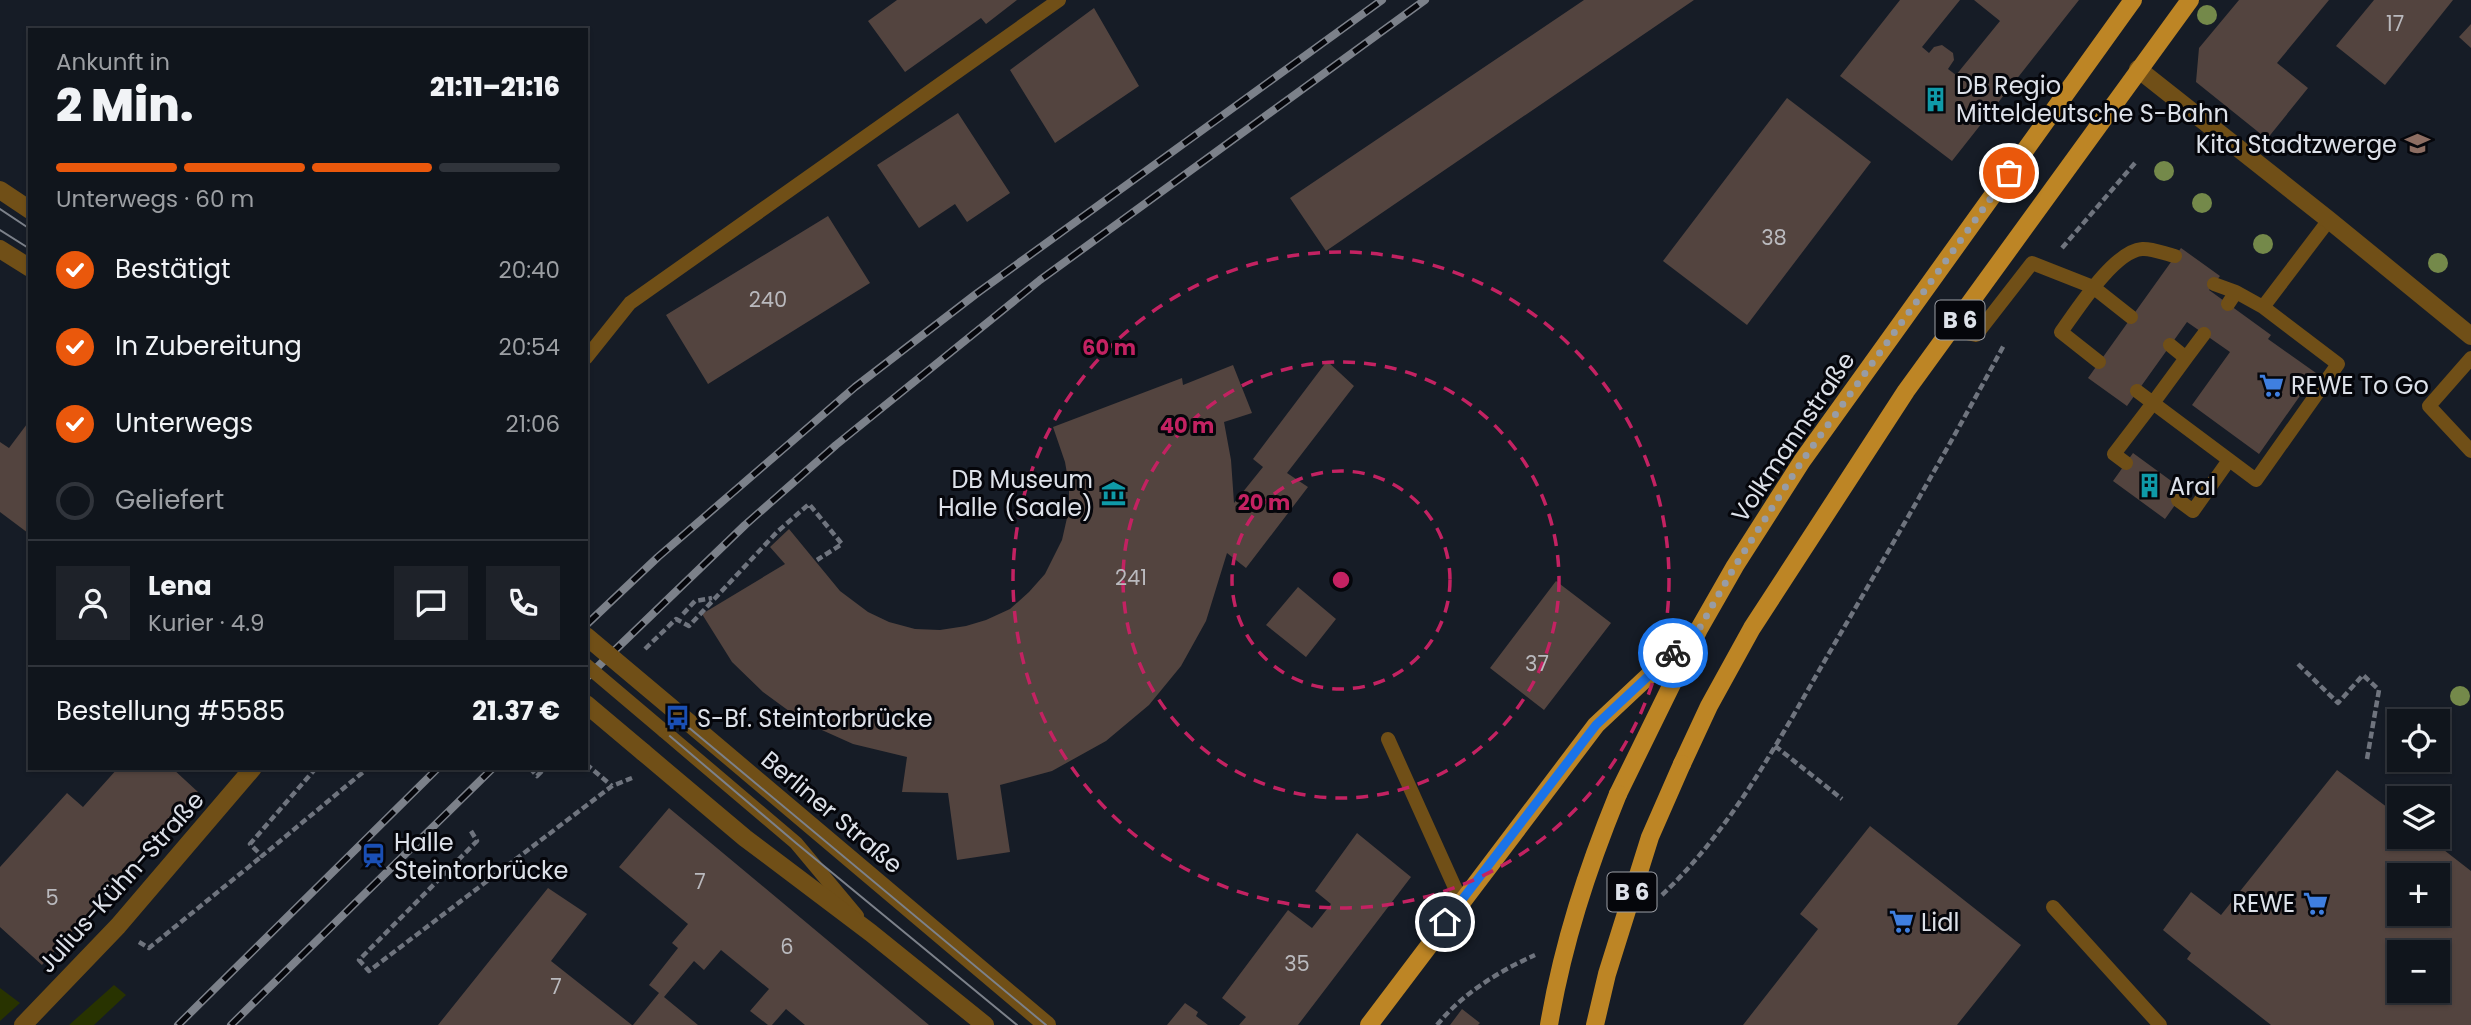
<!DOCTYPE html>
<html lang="de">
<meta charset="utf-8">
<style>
:root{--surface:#10151c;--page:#1e2229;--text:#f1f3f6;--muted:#9c9fa3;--line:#30343b;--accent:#ea580c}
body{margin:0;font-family:Poppins,sans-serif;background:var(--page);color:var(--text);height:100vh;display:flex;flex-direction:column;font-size:26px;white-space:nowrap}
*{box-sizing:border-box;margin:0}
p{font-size:23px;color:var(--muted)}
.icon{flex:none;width:38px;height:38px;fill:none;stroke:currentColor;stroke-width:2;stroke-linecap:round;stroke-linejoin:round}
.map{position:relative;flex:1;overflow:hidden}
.sheet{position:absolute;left:28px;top:28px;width:560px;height:742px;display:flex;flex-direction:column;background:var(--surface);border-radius:0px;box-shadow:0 2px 5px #0004,0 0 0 2px var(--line)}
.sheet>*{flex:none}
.fabs{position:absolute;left:2387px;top:709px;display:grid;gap:14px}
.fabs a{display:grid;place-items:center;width:63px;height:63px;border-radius:0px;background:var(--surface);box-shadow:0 2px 5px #0004,0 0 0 2px var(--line);font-size:35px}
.pin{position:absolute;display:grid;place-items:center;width:60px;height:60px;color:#fff;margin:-30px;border:4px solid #fff;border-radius:50%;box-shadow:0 2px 7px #0007}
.courier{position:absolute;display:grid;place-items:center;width:70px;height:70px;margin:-35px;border:5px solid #1a73e8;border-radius:50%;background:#fff;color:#222;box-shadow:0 2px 9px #0007}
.summary em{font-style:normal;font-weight:800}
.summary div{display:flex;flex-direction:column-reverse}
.summary{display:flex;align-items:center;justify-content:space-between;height:119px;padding:0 28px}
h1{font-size:46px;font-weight:800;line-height:52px}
.bar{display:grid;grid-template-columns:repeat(4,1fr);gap:10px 7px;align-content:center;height:84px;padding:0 28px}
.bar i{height:9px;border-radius:5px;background:var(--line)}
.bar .on{background:var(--accent)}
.bar p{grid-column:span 4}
.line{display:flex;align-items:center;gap:18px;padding:0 28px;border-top:2px solid var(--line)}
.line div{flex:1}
.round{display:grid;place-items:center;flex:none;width:74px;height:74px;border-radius:0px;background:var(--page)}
ol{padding:0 28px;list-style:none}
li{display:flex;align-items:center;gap:21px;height:77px}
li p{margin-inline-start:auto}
li .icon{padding:7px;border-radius:50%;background:var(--accent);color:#fff;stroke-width:4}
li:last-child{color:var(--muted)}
li i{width:38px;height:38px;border:4px solid var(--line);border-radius:50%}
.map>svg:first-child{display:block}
</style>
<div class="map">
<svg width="2471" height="1025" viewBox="0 0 2471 1025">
<rect width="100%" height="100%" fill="#161c26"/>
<path fill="#283300" d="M114 985 126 995 94 1025H69Z
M0 988 20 1003 0 1021Z"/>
<path fill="#53443f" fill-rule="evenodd" d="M897 0H1017L986 24 981 18 905 72 868 21Z
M1584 0H1694L1326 251 1290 198Z
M1900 0H1960L1922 47 1929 53 1934 47 1942 45 1953 53 1954 60 1948 69 1956 75 2000 21 1974 0H2079L1952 161 1840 76Z
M2239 0H2329L2277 63 2308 88 2267 139 2196 82 2199 48Z
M2374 0H2453L2385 85 2336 46Z
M1094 8 1139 86 1055 143 1010 70Z
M2471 24V48L2459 37Z
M1787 98 1871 162 1747 325 1663 261Z
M958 113 1010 193 967 222 955 204 919 228 877 165Z
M828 216 870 283 708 384 666 315Z
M2181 248 2220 276 2209 290 2271 335 2268 339 2316 373 2259 454 2192 405 2230 352 2187 322 2127 406 2088 378Z
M1327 361 1354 386 1287 473 1308 487 1246 568 1227 553 1206 621 1181 666 1149 705 1106 741 1052 771 1000 785 1010 852 957 860 948 793 902 792 907 757 853 744 804 722 763 692 732 662 702 614 785 564 770 547 789 529 840 591 868 612 889 622 915 629 940 630 966 626 986 620 1010 609 1029 592 1045 574 1062 540 1069 509V485L1065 462 1053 427 1182 378 1183 385 1233 365 1252 413 1224 422 1231 460 1234 503 1263 467 1253 459Z
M30 420V530L28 533 0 512V442L9 448Z
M2133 453 2185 491 2165 519 2113 481Z
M1556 581 1611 623 1544 710 1490 668Z
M1298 587 1336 619 1306 657 1266 625Z
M118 768H172L198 792 42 965 0 927V867L67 793 83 807Z
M2337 770 2399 816V836H2426L2471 871V1025H2271L2187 959 2191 953 2163 930 2191 892 2221 915ZM2399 875H2438V914H2399ZM2399 952H2438V990H2399Z
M669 808 929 1025H805L786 1009 772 1025H768L750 1011 769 989 721 950 704 970 694 961 664 997 698 1025H633L659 993 649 985 678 948 672 943 688 924 619 867Z
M1870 826 2021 945 1957 1025H1743L1818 929 1800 914Z
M1357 833 1411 877 1298 1025H1239L1246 1017 1222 998 1288 910 1312 928 1331 904 1315 891Z
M548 888 587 914 551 961 632 1025H438Z
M1185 1003 1198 1012 1196 1016 1208 1025H1167Z
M1462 1009 1480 1023 1478 1025H1450Z"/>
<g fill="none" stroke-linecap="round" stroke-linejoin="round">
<path stroke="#6f747e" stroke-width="4.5" stroke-dasharray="7 3.5" stroke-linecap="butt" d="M2062 248 2135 163
M683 614 695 601 712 598
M645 649 676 619 689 626 777 532 809 504 842 544 817 560
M2298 664 2338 703 2363 675 2379 690 2367 759
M1775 746 1842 799
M586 764 612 786
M316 768 250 844 262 856 368 768
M530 768 537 776 545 768
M471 831 477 841 359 960 369 971 612 786 632 778
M1662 895C1733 828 1780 738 1828 655 1888 552 1948 449 2004 345
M139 942 149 948 262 856
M1437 1025C1462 994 1499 971 1535 955"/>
<path stroke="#704f17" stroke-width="14" d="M2214 284 2236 292
M2263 307 2329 220
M1952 330 1976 335 2032 263 2093 287 2131 317
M2170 345 2186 358 2204 334
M586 358 630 303 1059 0
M2471 358 2429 406 2471 451
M2099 362 2061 332C2077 310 2114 251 2142 249 2152 248 2165 254 2175 256
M2137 391 2153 403 2186 358
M2126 463 2114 454 2153 403 2256 480 2338 364 2263 307 2236 292 2228 304
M2178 500 2193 511 2229 460
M664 731 796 843 857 916
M1388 739 1461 901
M2053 907 2160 1025"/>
<path stroke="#704f17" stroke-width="18" d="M2138 69 2329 220 2471 336
M23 1025 118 926 253 768"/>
<path stroke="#704f17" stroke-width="18" d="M0 190 30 210
M0 249 30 268
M680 715 1047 1025
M643 752 745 838 871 933 985 1025"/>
<path stroke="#bd8525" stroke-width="18" d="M1682 764 1709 706 1752 628 1906 391 2190 0
M1618 794 1699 629 1735 566 1802 461 2133 0
M1369 1025 1596 725 1691 636"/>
<path stroke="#7c818a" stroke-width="2" d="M0 209 30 229
M0 230 30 249
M586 642 1046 1025
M586 665 796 843 1017 1025"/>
<defs>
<path id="rail" d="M586 625 658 557 855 387 976 294 1382 0
M586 678 745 525 836 445 1040 280 1425 0
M178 1025 438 768
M231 1025 493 768"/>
</defs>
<use href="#rail" stroke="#7c818a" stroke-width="8"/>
<use href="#rail" stroke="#05060b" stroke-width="5" stroke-dasharray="16" stroke-linecap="butt"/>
<path stroke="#704f17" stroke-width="14" d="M586 665 664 731"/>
<path stroke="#704f17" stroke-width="18" d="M586 636 680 715
M586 704 643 752"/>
<path stroke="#bd8525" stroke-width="18" d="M1549 1025C1563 943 1587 870 1618 794
M1595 1025 1607 974 1650 837 1682 764"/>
</g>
<g fill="#74894a">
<circle cx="2207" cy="15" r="10"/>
<circle cx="2164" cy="171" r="10"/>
<circle cx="2202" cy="203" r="10"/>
<circle cx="2263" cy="244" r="10"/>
<circle cx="2438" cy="263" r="10"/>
<circle cx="2460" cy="696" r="10"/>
</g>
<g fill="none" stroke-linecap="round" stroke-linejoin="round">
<path stroke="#979ca5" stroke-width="7" stroke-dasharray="0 12.6" d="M1673 653 1699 629 1735 566 1802 461 2009 173"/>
<path stroke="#1a73e8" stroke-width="9" d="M1445 922 1596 725 1673 653"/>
</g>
<g fill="none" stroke="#c32262" stroke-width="3.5" stroke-dasharray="12 9">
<circle cx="1341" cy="580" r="109"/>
<circle cx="1341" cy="580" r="218"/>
<circle cx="1341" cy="580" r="328"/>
</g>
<defs>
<symbol id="building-bare" viewBox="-9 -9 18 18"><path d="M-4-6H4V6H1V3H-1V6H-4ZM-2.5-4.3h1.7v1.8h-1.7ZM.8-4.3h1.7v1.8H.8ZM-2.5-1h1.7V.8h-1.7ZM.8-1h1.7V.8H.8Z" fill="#0f9aa8" stroke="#05060b" stroke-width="2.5" paint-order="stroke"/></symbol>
<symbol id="school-bare" viewBox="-9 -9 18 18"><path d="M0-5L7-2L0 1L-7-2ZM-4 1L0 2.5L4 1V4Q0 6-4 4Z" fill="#8d6e63" stroke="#05060b" stroke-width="2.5" paint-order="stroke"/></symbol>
<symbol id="supermarket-bare" viewBox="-9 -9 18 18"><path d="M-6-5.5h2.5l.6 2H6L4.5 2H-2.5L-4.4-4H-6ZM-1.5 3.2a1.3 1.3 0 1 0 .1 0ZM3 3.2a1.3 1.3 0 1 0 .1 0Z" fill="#3f7fe0" stroke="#05060b" stroke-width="2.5" paint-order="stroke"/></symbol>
<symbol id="museum-bare" viewBox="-9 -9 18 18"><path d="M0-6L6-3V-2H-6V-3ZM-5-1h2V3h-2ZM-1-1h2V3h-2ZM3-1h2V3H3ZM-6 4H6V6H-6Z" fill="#0f9aa8" stroke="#05060b" stroke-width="2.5" paint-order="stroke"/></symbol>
<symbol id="bus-bare" viewBox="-9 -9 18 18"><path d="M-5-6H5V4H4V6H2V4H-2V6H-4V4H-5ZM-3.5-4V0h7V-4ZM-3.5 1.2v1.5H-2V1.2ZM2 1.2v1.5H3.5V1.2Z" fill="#1a4fb4" stroke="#05060b" stroke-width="2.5" paint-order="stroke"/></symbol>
<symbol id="station-bare" viewBox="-9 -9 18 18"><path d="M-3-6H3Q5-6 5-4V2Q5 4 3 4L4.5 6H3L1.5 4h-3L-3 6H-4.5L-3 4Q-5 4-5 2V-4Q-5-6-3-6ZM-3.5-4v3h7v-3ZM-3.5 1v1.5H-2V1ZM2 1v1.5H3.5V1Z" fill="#1a4fb4" stroke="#05060b" stroke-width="2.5" paint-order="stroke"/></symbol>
</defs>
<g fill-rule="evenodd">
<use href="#building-bare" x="1918" y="82" width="35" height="35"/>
<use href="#school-bare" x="2400" y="126" width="35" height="35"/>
<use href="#supermarket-bare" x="2254" y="368" width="35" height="35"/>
<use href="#building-bare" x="2132" y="468" width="35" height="35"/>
<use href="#museum-bare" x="1096" y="476" width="35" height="35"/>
<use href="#bus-bare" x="660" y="700" width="35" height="35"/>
<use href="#station-bare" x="356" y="838" width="35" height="35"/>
<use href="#supermarket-bare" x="2298" y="886" width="35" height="35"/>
<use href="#supermarket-bare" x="1884" y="904" width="35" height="35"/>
</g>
<g text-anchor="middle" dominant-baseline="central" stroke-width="6" stroke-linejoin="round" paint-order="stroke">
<g font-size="21" fill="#bababe">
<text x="2395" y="23">17</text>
<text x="1774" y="237">38</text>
<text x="768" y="299">240</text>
<text x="1131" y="577">241</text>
<text x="1537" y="663">37</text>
<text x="700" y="881">7</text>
<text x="52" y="897">5</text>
<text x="787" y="946">6</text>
<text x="1297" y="963">35</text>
<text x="556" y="986">7</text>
</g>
<g fill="#05060b" stroke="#9c9fa6" stroke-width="2">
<rect x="1935.5" y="300.5" width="49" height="39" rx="5"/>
<rect x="1607.5" y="872.5" width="49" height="39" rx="5"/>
</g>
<g font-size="23" font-weight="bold" fill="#dde1e9">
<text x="1960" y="320">B 6</text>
<text x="1632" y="892">B 6</text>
</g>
<g font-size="24" fill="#dde1e9" stroke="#05060b" text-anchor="start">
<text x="1956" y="85">DB Regio<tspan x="1956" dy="28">Mitteldeutsche S-Bahn</tspan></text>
<text x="2397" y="144" text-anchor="end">Kita Stadtzwerge</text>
<text x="2291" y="385">REWE To Go</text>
<text x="1093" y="479" text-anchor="end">DB Museum<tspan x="1093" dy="28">Halle (Saale)</tspan></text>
<text x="2169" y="486">Aral</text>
<text x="697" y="718">S-Bf. Steintorbrücke</text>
<text x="394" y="842">Halle<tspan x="394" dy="28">Steintorbrücke</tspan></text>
<text x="2295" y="903" text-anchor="end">REWE</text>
<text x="1921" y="922">Lidl</text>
</g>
<g font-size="24" fill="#dde1e9" stroke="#05060b">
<text transform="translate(1793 437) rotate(-56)">Volkmannstraße</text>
<text transform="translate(832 812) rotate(40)">Berliner Straße</text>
<text transform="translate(121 882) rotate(-48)">Julius-Kühn-Straße</text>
</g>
</g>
<circle cx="1341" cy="580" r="10" fill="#c32262" stroke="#05060b" stroke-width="3.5"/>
<g font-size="21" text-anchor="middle" font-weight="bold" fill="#c32262" stroke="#05060b" stroke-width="6" stroke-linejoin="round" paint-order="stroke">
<text x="1109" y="355">60 m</text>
<text x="1187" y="433">40 m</text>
<text x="1264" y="510">20 m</text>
</g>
</svg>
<div class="fabs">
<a><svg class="icon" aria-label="locate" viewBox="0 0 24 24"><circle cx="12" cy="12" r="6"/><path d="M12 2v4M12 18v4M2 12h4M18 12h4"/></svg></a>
<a><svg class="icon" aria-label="layers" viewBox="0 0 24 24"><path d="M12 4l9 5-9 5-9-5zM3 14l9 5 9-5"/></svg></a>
<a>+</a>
<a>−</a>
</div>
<div class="pin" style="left:2009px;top:173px;background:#ea580c"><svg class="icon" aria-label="bag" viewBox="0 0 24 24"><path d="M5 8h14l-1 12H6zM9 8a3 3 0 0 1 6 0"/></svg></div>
<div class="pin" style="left:1445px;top:922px;background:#1f2937"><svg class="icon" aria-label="home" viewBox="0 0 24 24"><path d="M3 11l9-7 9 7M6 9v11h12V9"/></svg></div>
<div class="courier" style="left:1673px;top:653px"><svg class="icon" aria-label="bike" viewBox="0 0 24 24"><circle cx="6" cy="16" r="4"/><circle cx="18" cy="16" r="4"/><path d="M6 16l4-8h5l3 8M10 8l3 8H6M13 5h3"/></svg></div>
<section class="sheet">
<div class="summary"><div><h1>2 Min.</h1><p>Ankunft in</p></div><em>21:11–21:16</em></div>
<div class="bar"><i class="on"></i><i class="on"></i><i class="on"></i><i></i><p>Unterwegs · 60 m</p></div>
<ol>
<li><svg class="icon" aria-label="check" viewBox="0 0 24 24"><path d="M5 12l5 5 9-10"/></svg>Bestätigt<p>20:40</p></li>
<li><svg class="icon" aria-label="check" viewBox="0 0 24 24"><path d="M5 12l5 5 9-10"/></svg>In Zubereitung<p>20:54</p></li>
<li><svg class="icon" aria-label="check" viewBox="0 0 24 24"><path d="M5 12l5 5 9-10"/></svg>Unterwegs<p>21:06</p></li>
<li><i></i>Geliefert</li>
</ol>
<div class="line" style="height:126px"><a class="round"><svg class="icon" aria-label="person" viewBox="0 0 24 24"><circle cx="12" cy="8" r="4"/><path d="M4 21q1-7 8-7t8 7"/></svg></a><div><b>Lena</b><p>Kurier · 4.9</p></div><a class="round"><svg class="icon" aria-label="chat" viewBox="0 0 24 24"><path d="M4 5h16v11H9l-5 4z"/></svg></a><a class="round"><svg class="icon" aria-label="phone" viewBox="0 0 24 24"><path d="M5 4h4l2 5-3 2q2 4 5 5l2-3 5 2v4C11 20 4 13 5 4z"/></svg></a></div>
<div class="line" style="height:91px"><div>Bestellung #5585</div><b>21.37 €</b></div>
</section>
</div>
